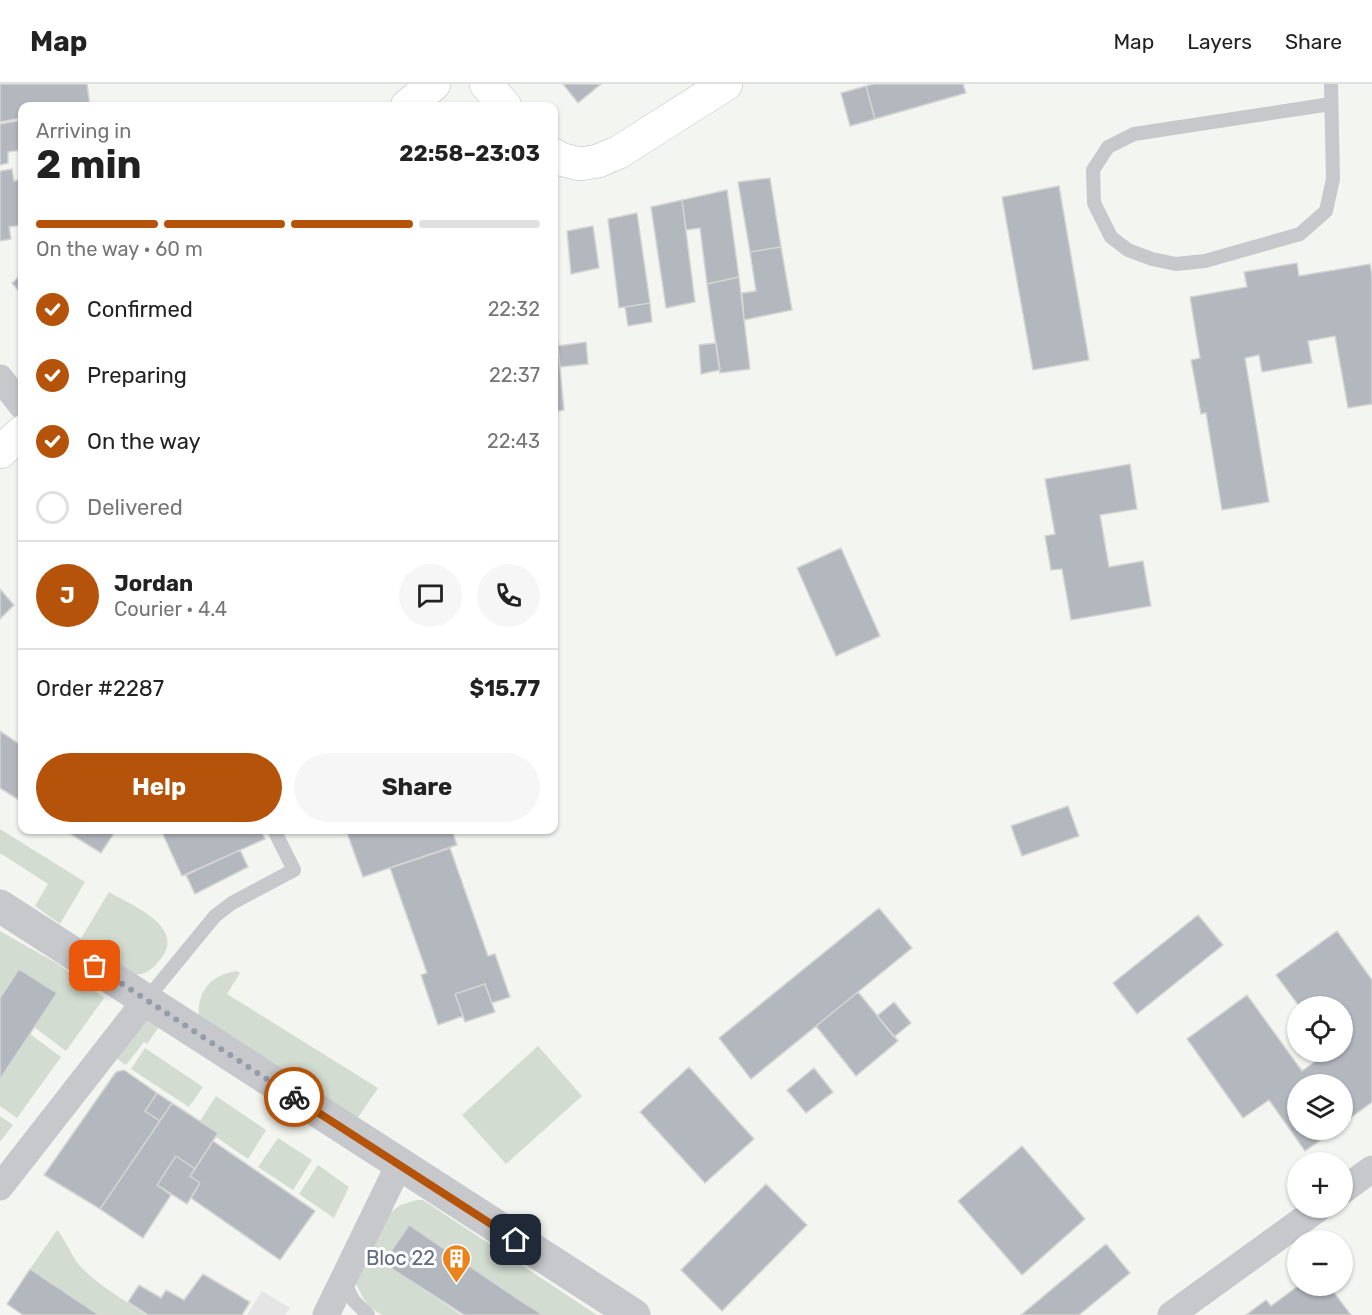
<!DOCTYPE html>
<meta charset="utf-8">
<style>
:root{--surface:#fff;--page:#f6f6f6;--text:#222;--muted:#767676;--line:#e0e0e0;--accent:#b45309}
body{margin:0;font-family:Rubik,sans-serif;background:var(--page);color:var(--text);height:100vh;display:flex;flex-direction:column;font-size:22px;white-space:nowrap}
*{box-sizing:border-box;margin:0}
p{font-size:20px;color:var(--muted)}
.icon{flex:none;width:33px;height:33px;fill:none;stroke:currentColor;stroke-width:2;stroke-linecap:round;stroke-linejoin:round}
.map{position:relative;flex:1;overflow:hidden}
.panel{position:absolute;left:18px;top:18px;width:540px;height:732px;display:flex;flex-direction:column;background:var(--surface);border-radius:12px;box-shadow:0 2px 4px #0004}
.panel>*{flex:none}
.fabs{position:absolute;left:1287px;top:912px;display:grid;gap:12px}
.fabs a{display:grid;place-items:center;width:66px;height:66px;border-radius:50%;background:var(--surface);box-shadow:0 2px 4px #0004;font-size:30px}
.pin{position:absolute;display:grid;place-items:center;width:51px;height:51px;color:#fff;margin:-26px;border-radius:12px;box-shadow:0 3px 9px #0006}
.courier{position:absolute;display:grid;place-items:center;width:60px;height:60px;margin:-30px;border:4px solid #b45309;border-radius:50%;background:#fff;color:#222;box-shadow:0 2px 8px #0007}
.headline em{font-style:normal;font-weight:700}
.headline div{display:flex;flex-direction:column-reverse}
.headline{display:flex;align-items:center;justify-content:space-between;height:102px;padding:0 18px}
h1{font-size:39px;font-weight:700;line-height:45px}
.bar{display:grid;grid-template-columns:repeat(4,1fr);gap:9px 6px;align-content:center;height:72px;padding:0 18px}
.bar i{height:8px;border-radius:4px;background:var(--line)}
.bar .selected{background:var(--accent)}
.bar p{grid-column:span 4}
.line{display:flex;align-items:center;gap:15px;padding:0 18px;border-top:2px solid var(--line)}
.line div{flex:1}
.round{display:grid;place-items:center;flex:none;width:63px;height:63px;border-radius:32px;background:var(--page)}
ol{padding:0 18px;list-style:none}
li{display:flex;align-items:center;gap:18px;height:66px}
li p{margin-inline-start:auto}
li .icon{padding:6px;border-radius:50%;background:var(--accent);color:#fff;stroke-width:4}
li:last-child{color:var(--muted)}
li i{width:33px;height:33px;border:3px solid var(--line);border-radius:50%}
.primary-button{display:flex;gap:12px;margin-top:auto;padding:12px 18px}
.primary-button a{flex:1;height:69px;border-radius:36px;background:var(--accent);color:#fff;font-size:24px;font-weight:700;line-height:69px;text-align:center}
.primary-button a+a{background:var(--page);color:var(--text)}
header{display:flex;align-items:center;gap:36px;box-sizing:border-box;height:84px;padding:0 30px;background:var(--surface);border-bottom:2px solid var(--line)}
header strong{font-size:28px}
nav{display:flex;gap:33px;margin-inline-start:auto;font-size:21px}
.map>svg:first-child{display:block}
</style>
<header>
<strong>Map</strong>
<nav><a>Map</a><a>Layers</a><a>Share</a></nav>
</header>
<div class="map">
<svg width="1372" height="1231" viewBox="0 0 1372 1231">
<rect width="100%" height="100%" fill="#f3f5f0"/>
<path fill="#e4e5e4" d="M262 1207 290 1224 285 1231H247Z"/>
<path fill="#d3dcd1" d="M0 745 85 798 60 840 35 822 48 800 0 769Z
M109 808C133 822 190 844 158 878 150 888 143 892 130 890L80 856Z
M0 847 58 880 104 914 66 967 34 943 56 909 19 885 0 914Z
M237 887 240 889 227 910 378 1004 355 1038 199 937C196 909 209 891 237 887Z
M141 934 161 940 147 960 144 958 126 981 113 972Z
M30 950 61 973 17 1034 0 1022V995Z
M538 962 582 1012 506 1080 462 1031Z
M145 964 203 1003 189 1023 131 985Z
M216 1012 266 1046 248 1075 216 1053 218 1049 200 1037Z
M0 1032 13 1041 0 1058Z
M278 1054 312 1076 293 1106 258 1083Z
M318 1081 349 1103 334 1134 299 1110Z
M417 1116H423L597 1231H543L409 1141 384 1179 461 1231H382L369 1223 361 1210 356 1200V1189L390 1129 400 1121Z
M57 1146C67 1157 71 1173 82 1184 100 1203 125 1216 146 1231H99L30 1185Z"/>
<path fill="#b3b7be" stroke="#d5d6d3" stroke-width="1.5" d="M0 0H87L90 22H22V34L0 38Z
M563 0H601L578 19Z
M874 0H963L966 9 875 35 866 2Z
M866 2 875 35 850 42 841 9Z
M22 36V66L8 68V79L0 81V40Z
M12 85 14 97 22 95V141L9 143 11 155 0 157V87Z
M770 94 781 163 750 168 738 98Z
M1059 102 1089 276 1033 286 1002 113Z
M727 106 739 193 707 200 700 144 686 146 682 116Z
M682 116 695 218 666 224 651 123Z
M637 129 650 219 619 224 608 135Z
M593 142 599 184 571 190 567 147Z
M781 163 792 226 744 236 742 209 756 207 750 168Z
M1297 179 1299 192 1370 180 1372 192V320L1348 324 1335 252 1308 257 1312 279 1262 288 1259 271 1245 274 1269 418 1222 426 1206 329 1201 330 1191 276 1200 274 1190 213 1247 203 1244 188Z
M22 190V211L12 199Z
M739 193 750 285 720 289 707 200Z
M554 211 558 262 554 263Z
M650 219 652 238 628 242 625 223Z
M586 258 588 280 560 283 558 262Z
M716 259 720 286 701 290 699 261Z
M558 262 564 326 554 328V263Z
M1130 380 1137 425 1100 431 1109 483 1143 477 1151 522 1071 536 1062 485 1051 486 1045 452 1055 450 1045 395Z
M841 464 880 552 836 572 797 484Z
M0 505 14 521 0 535Z
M0 647 22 662V718L0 704Z
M1068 722 1079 752 1022 772 1011 742Z
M64 746H116L101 769Z
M161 746H260L265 755 182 792Z
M346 746H452L457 761 363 793Z
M450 764 488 872 495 870 510 913 492 919 485 900 455 910 463 932 438 941 421 891 427 889 390 784Z
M240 766 248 783 195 810 186 791Z
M879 824 912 864 751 995 719 954Z
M1198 831 1223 861 1137 930 1113 899Z
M1337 847 1372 896V1018L1342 1040V1000H1298V1046H1335L1305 1067 1269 1016 1243 1034 1187 955 1247 911 1302 987 1328 968H1342V922H1299L1276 891Z
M19 885 57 909 0 995V914Z
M485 900 495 928 465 938 455 910Z
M858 908 898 957 856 992 816 942Z
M894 918 911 939 894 953 877 932Z
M689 983 754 1055 705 1099 640 1028Z
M814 984 833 1008 806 1029 787 1006Z
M124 986 157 1009 145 1027 160 1037 100 1125 44 1091 116 988Z
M157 1009 172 1019 160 1037 145 1027Z
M172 1019 218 1049 195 1085 176 1072 157 1101 171 1111 143 1154 100 1125Z
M213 1057 315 1127 280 1176 191 1114 200 1099 190 1092Z
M1022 1062 1085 1135 1022 1191 958 1117Z
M176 1072 195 1085 190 1092 200 1099 187 1120 157 1101Z
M766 1100 807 1141 722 1227 681 1186Z
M409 1141 518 1215 543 1231H464L383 1179Z
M1106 1160 1130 1189 1079 1231H1021Z
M30 1185 99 1231H23L7 1220Z
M203 1190 250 1218 242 1231H148L128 1218 139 1201 161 1214 166 1206 184 1216Z
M1298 1202H1329L1351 1231H1246L1266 1216 1271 1222Z"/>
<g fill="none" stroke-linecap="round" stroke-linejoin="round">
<defs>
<path id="secondary" d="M486 0 505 22
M554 71 560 75 580 80 598 77 619 68 726 0"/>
<path id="primary" d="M407 22 434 0
M0 368 22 348"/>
</defs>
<use href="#secondary" stroke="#babcc2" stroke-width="34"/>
<use href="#primary" stroke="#b8babf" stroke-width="34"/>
<path stroke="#c6c8cc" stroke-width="14" d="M1331 0 1333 95 1326 127 1300 150 1205 177 1176 180 1152 175 1128 166 1111 153 1094 119 1093 86 1108 63 1134 50 1331 20
M146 916 215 832 232 819 294 786 274 746
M343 1197 354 1217 368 1231"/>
<path stroke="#c6c8cc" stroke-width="27" d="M0 294 22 322
M0 1103 146 916
M1342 1107 1372 1085
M326 1231 399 1081
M1171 1231 1319 1124"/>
<path stroke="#c6c8cc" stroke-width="33" d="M0 822 634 1231"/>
<use href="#secondary" stroke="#fff" stroke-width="33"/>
<use href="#primary" stroke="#fff" stroke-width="33"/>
</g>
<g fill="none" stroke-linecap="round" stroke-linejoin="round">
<path stroke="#959ba9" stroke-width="6" stroke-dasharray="0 10.8" d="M95 882 294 1013"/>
<path stroke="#b45309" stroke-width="8" d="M294 1013 516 1156"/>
</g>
<defs>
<symbol id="building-pin" viewBox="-11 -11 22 30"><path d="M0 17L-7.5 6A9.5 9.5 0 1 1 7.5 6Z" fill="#ea831b" stroke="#fff"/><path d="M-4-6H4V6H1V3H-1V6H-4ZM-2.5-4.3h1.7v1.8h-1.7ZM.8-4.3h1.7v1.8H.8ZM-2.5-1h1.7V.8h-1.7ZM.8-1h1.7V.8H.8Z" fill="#fff"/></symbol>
</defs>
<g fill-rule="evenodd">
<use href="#building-pin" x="440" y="1158" width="33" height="45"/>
</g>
<g text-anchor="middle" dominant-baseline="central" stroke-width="6" stroke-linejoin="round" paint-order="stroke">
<g font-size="20" fill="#626b83" stroke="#fff" text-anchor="end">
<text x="435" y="1174">Bloc 22</text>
</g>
</g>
</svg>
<div class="fabs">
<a><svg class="icon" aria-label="locate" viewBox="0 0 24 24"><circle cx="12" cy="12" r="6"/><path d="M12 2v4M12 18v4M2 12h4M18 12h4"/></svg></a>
<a><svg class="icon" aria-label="layers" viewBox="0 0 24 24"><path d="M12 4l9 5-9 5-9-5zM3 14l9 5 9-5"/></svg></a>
<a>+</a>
<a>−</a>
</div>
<div class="pin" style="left:95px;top:882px;background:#ea580c"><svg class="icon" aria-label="bag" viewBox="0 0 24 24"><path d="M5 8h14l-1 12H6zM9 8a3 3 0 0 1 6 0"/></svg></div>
<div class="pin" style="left:516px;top:1156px;background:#1f2937"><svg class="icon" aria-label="home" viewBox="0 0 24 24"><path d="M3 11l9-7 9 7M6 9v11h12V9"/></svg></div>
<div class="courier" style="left:294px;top:1013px"><svg class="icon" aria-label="bike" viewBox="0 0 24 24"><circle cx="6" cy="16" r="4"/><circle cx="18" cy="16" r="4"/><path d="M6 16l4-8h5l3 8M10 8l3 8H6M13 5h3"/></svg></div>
<section class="panel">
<div class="headline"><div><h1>2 min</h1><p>Arriving in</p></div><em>22:58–23:03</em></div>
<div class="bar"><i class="selected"></i><i class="selected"></i><i class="selected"></i><i></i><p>On the way · 60 m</p></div>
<ol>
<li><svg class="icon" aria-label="check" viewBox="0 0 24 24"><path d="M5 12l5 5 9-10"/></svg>Confirmed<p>22:32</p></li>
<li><svg class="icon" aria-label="check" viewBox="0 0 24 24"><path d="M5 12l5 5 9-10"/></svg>Preparing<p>22:37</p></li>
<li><svg class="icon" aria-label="check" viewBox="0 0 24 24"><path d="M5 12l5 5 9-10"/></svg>On the way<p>22:43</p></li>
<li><i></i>Delivered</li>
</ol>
<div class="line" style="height:108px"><b class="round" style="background:var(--accent);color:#fff">J</b><div><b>Jordan</b><p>Courier · 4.4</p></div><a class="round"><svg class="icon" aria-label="chat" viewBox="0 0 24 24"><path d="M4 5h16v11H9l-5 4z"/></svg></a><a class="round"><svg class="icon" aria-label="phone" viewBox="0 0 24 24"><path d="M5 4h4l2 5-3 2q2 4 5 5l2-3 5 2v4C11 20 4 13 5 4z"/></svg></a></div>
<div class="line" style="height:78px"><div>Order #2287</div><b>$15.77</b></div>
<div class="primary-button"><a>Help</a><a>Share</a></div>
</section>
</div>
